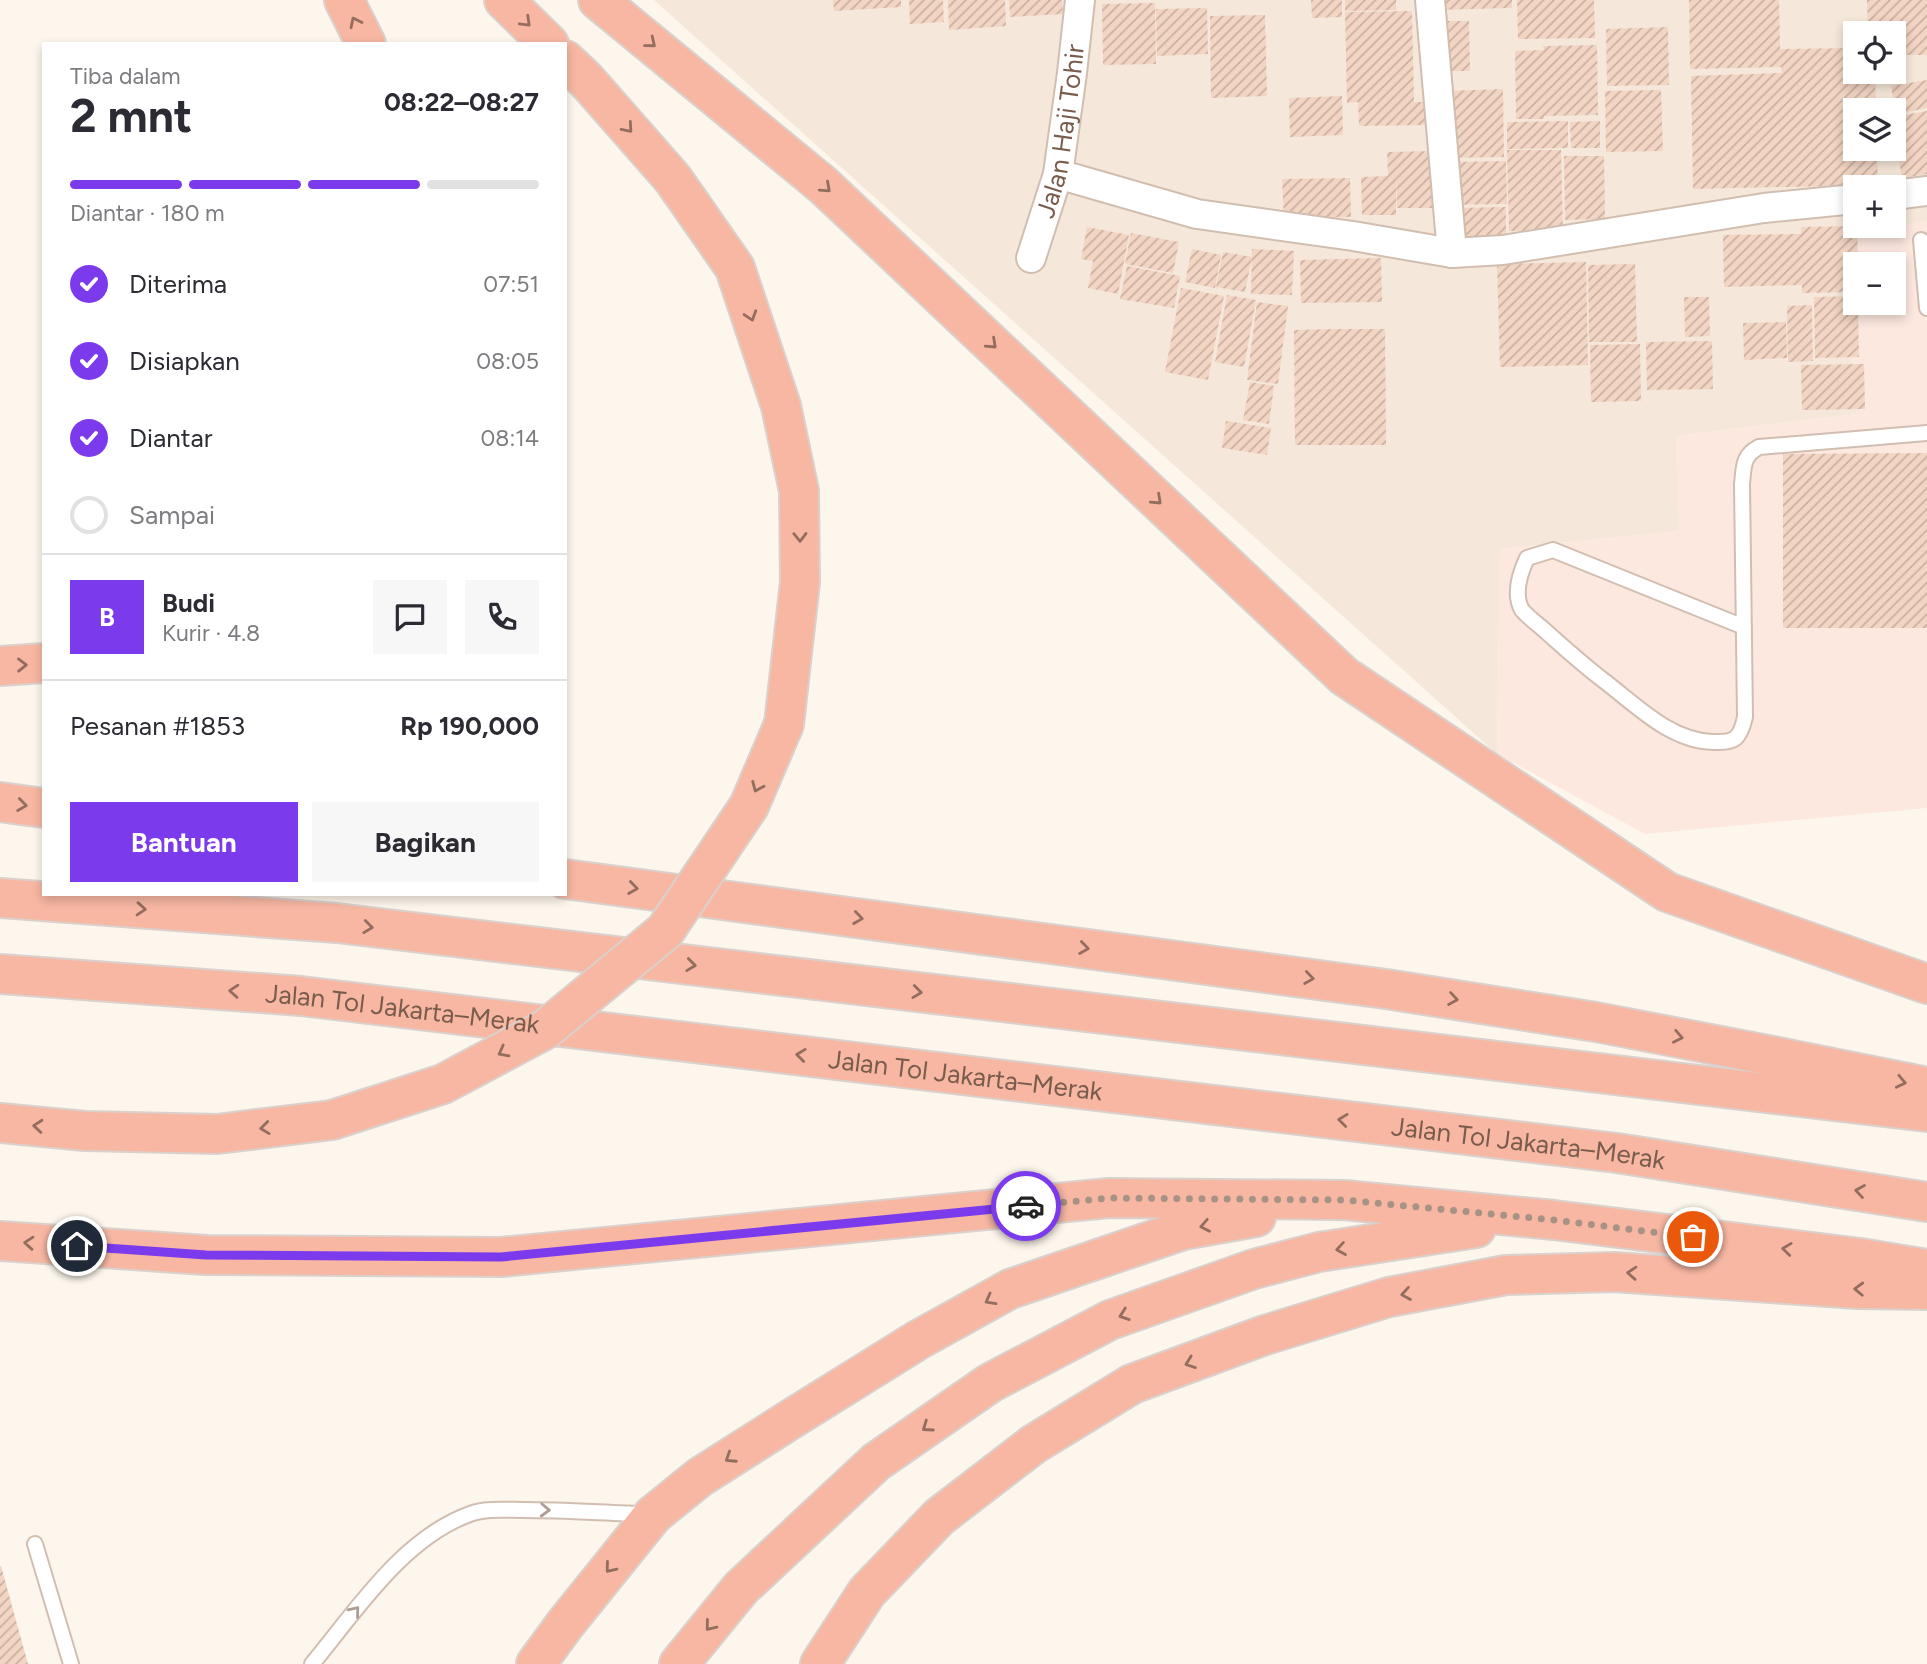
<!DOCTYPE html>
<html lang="id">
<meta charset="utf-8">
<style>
:root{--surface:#fff;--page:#f7f7f7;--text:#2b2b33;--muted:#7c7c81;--line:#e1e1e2;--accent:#7c3aed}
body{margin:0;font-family:Figtree,sans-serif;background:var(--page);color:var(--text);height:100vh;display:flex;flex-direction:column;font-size:26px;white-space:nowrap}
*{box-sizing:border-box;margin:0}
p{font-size:23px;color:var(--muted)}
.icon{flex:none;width:38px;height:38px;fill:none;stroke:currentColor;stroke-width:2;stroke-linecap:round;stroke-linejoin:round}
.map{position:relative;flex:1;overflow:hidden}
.side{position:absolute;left:42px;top:42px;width:525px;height:854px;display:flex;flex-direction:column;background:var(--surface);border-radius:0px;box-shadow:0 4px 10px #0003}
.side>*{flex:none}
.fabs{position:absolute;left:1843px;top:21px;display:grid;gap:14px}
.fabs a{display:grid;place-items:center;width:63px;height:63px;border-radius:0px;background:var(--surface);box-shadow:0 4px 10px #0003;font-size:35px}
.pin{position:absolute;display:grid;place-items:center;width:60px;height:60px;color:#fff;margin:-30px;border:4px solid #fff;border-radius:50%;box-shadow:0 2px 7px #0007}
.courier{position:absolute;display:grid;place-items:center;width:70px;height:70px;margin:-35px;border:5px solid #7c3aed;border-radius:50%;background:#fff;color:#222;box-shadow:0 2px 9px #0007}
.summary em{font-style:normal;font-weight:700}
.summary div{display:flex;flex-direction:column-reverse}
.summary{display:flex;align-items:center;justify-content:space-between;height:119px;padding:0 28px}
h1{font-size:46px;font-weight:700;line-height:52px}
.bar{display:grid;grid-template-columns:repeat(4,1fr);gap:10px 7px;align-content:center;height:84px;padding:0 28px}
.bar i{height:9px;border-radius:5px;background:var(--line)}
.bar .selected{background:var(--accent)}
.bar p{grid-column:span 4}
.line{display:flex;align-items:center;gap:18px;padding:0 28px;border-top:2px solid var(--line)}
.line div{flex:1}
.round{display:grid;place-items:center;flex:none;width:74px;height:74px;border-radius:0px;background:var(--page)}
ol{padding:0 28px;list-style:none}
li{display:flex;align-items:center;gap:21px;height:77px}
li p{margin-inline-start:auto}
li .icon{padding:7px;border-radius:50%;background:var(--accent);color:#fff;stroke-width:4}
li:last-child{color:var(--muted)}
li i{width:38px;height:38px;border:4px solid var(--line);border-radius:50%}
.primary-button{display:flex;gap:14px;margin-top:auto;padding:14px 28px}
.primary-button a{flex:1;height:80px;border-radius:0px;background:var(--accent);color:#fff;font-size:28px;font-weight:700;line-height:80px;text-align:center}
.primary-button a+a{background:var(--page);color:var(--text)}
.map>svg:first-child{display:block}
</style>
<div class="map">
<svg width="1927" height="1664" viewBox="0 0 1927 1664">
<defs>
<pattern id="building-hatch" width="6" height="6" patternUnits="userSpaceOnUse" patternTransform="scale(1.75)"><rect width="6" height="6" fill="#f3d5c3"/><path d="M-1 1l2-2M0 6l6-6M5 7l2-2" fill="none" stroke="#cab0a1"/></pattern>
</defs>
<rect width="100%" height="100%" fill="#fdf6ec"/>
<path fill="#f5e8da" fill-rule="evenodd" d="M654 0H1927V221L1845 234 1857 414 1676 436 1679 531 1500 549 1497 754ZM1855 33H1894V72H1855ZM1855 110H1894V149H1855ZM1855 187H1894V226H1855Z"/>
<path fill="#fde8e0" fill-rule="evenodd" d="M1927 221V808L1645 834 1497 754 1500 549 1678 531 1676 436 1857 414 1845 234ZM1855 264H1894V303H1855Z"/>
<path fill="url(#building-hatch)" d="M833 0H901V7L834 11Z
M909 0H943L944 22 910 24Z
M948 0H1005L1006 26 949 30Z
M1009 0H1062L1063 14 1010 17Z
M1311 0H1342V17L1312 18Z
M1345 0H1396V10L1345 11Z
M1435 0H1512V8L1435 10Z
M1517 0H1594L1595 38 1518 39Z
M1689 0H1779L1780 49 1855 48V72H1875L1876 110H1855V149H1877L1878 185 1693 189 1691 76 1782 73 1781 67 1690 69Z
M1867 0H1927V55H1894V33H1868Z
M1155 3 1156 64 1103 65 1102 4Z
M1207 8 1208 54 1157 56 1156 9Z
M1412 11 1414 102H1427L1428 125 1359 126 1358 102 1347 103 1345 12Z
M1265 15 1267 96 1211 98 1210 16Z
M1441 21H1469L1470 71H1442Z
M1668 27 1669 85 1607 86 1606 29Z
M1597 45 1598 115 1544 116V119H1516L1515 51 1544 50 1543 46Z
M1927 80V108L1896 114 1891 86Z
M1503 89 1504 157 1446 158 1445 91Z
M1661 90 1663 151 1606 152 1605 91Z
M1342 96 1343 135 1290 137 1289 98Z
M1927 111V174L1902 178 1894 129V117Z
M1568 121V148L1507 149V122Z
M1600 121V148H1571L1570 122Z
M1507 150H1561L1563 230 1509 231Z
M1435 151 1437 208H1397L1396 175V215H1362L1361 177 1388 176 1387 152Z
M1564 156H1604L1605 219 1565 220Z
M1506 161 1507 204 1451 205V162Z
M1350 178 1351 217 1284 218 1282 179Z
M1506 207V238L1454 239 1453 208Z
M1857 226 1858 264H1855V292L1802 293V285L1724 287 1723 235 1801 234V227Z
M1087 227 1129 235 1118 294 1088 288 1093 261 1081 259Z
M1131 233 1179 242 1173 273 1125 264Z
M1192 249 1221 255 1215 288 1185 282Z
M1252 249 1294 251 1292 295 1251 294Z
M1223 252 1252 257 1245 292 1216 287Z
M1381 258 1382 302 1301 303 1300 260Z
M1586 262 1588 365 1500 367 1497 264Z
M1635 264 1637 342H1589L1588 265Z
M1127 266 1180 276 1174 308 1120 299Z
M1181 288 1224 296 1208 380 1165 372Z
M1227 295 1256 300 1244 367 1215 362Z
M1855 296V303H1858L1859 357 1815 358 1814 297Z
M1684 297H1709L1710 336 1685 337Z
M1257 302 1288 306 1278 384 1247 380Z
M1812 305 1813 361 1788 362 1787 306Z
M1786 322 1787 358 1744 360 1743 323Z
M1334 329H1385L1386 445H1295L1294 330Z
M1712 341 1713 389 1647 390 1646 342Z
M1640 344 1641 401 1591 402 1590 345Z
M1864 364 1865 409 1802 410 1801 365Z
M1250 382 1274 386 1269 424 1243 420Z
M1226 421 1271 428 1267 455 1222 448Z
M1927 453V628H1783V454Z
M0 1566H1L28 1664H0Z"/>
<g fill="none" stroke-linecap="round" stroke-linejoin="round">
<defs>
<path id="service" d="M1921 240 1927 308
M1744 627 1553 550 1527 558C1520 573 1513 594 1522 610 1527 616 1536 623 1542 628 1562 646 1582 664 1603 680 1636 705 1670 741 1713 742 1735 743 1740 739 1745 717L1742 484C1744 467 1742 456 1759 447L1927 433
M35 1544 71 1664
M312 1664C356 1611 403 1538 470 1514 486 1508 506 1510 523 1510 565 1510 606 1513 647 1514"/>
<g id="minor">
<path d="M1430 0 1452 253"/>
<path d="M1058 174 1197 214 1353 236 1452 253 1503 250 1764 208 1855 199"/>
<path d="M1894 195 1927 191"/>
<path id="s1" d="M1031 258 1058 174 1072 73 1080 0"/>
</g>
<g id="motorway">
<path d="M344 0 366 44"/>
<path d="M504 0 549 44"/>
<path d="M598 0 823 185 1344 676 1667 892 1927 984"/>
<path d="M565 60 587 81 673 179 735 268 781 406 799 491 800 582 784 724"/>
<path d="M0 666 44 663"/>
<path d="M0 802 44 808"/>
<path d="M565 879 1386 989 1596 1022 1778 1057 1927 1087"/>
<path d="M0 898 337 923 1927 1112"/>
<path id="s2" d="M0 974 301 996 1617 1153 1927 1202"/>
<path d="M0 1123 85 1131 217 1134 332 1120"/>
<path d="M0 1241 206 1255 501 1257 1109 1198 1344 1200 1554 1220 1860 1258 1927 1269"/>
<path d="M536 1664 566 1623 653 1515 700 1477 788 1421 918 1340 1010 1289 1183 1230 1256 1217"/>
<path d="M679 1664 741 1588 876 1462 990 1383 1110 1320 1254 1269 1319 1252 1476 1228"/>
<path d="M820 1664 867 1592 939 1517 1034 1444 1132 1384 1265 1335 1389 1297 1506 1275 1614 1272 1857 1289 1927 1290"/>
</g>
</defs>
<use href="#service" stroke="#d1beb0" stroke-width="18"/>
<use href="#minor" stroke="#d1beb0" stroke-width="32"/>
<use href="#motorway" stroke="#dad1cd" stroke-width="42"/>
<use href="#service" stroke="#fff" stroke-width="14"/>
<use href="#minor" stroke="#fff" stroke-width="28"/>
<use href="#motorway" stroke="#f7b7a3" stroke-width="38"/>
<defs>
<path id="motorway-bridge" d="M332 1120 443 1084 546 1029 665 931 749 806 784 724"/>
</defs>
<use href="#motorway-bridge" stroke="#dad1cd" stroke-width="42" stroke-linecap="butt"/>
<use href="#motorway-bridge" stroke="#f7b7a3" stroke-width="38"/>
</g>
<defs><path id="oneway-chevron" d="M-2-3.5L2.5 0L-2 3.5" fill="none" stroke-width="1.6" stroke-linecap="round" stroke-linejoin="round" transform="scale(1.75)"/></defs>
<g stroke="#936e5e">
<use href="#oneway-chevron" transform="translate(355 22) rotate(-116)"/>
<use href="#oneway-chevron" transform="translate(526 22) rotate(44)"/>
<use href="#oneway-chevron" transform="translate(651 43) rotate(39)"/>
<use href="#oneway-chevron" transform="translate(628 128) rotate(49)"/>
<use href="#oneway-chevron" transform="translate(826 188) rotate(42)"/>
<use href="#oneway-chevron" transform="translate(751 316) rotate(72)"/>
<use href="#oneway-chevron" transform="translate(992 344) rotate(43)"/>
<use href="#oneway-chevron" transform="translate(1157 500) rotate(43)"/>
<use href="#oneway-chevron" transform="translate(800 537) rotate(89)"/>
<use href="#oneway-chevron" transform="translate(22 665) rotate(-1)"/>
<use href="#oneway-chevron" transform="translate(757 787) rotate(113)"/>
<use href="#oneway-chevron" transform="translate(22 805) rotate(8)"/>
<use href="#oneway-chevron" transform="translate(633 888) rotate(8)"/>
<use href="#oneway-chevron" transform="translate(141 909) rotate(4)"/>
<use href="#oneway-chevron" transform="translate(858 918) rotate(8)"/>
<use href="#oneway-chevron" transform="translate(368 927) rotate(7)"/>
<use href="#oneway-chevron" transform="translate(1084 948) rotate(8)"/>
<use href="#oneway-chevron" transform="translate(691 965) rotate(7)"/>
<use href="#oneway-chevron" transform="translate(1309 978) rotate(8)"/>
<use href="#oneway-chevron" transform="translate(234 991) rotate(-176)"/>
<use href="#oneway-chevron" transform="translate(917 992) rotate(7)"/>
<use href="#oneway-chevron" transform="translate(1453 999) rotate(9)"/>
<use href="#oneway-chevron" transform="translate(1678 1037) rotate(11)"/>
<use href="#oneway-chevron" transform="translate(503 1052) rotate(152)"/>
<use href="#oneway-chevron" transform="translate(801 1055) rotate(-173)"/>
<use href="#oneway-chevron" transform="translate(1901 1082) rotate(12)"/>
<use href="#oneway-chevron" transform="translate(1343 1120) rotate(-173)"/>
<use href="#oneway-chevron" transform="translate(38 1126) rotate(-175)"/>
<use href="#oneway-chevron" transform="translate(265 1128) rotate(173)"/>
<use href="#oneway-chevron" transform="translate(1860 1191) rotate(-171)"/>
<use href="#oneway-chevron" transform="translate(1205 1226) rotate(169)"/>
<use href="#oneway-chevron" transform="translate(29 1243) rotate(-176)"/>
<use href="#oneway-chevron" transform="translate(1341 1249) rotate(171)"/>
<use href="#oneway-chevron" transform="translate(1787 1249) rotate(-173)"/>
<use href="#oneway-chevron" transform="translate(1632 1273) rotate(-176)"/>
<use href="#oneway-chevron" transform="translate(1859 1289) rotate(-178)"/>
<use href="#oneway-chevron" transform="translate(1406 1294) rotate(170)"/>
<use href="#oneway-chevron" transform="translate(990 1300) rotate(151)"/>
<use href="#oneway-chevron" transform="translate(1124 1315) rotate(161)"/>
<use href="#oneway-chevron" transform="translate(1190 1363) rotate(160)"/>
<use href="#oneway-chevron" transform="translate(927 1427) rotate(145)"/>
<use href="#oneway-chevron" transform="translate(730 1458) rotate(147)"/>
<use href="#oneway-chevron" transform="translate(610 1568) rotate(129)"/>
<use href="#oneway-chevron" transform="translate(710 1626) rotate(129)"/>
</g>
<g stroke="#af9d94">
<use href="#oneway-chevron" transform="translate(545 1510) rotate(2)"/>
<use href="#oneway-chevron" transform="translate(355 1611) rotate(-51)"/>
</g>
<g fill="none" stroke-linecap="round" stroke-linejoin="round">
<path stroke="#a89285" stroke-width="7" stroke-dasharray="0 12.6" d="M1026 1206 1109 1198 1344 1200 1554 1220 1693 1237"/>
<path stroke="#7c3aed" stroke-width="9" d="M77 1246 206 1255 501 1257 1026 1206"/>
</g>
<g text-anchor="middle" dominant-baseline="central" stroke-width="5" stroke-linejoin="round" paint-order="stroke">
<g font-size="26" fill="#7a5c4d" stroke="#fffaf3">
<text stroke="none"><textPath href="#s1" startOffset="131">Jalan Haji Tohir</textPath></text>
<text stroke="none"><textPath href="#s2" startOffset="404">Jalan Tol Jakarta–Merak</textPath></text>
<text stroke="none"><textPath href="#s2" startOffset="971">Jalan Tol Jakarta–Merak</textPath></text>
<text stroke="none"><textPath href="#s2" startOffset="1538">Jalan Tol Jakarta–Merak</textPath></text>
</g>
</g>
</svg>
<div class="fabs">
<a><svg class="icon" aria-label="locate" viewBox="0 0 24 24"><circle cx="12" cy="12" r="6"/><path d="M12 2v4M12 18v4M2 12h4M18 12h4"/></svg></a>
<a><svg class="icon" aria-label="layers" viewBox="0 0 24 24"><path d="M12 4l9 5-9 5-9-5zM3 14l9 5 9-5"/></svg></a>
<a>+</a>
<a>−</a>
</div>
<div class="pin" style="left:1693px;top:1237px;background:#ea580c"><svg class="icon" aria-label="bag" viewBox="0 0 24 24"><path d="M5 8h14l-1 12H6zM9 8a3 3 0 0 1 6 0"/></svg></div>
<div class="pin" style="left:77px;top:1246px;background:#1f2937"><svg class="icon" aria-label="home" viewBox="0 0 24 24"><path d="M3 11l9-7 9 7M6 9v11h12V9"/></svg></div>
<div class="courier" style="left:1026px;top:1206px"><svg class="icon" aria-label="car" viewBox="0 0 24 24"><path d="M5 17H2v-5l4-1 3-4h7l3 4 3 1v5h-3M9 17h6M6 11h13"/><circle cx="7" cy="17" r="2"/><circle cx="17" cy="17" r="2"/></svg></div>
<section class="side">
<div class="summary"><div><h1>2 mnt</h1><p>Tiba dalam</p></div><em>08:22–08:27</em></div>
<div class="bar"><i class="selected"></i><i class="selected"></i><i class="selected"></i><i></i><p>Diantar · 180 m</p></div>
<ol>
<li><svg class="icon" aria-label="check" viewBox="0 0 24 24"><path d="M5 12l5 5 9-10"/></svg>Diterima<p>07:51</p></li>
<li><svg class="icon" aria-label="check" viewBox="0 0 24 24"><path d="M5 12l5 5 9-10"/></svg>Disiapkan<p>08:05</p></li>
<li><svg class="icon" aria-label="check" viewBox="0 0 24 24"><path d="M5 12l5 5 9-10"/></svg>Diantar<p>08:14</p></li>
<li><i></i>Sampai</li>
</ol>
<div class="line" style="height:126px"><b class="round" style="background:var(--accent);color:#fff">B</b><div><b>Budi</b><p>Kurir · 4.8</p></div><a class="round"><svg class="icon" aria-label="chat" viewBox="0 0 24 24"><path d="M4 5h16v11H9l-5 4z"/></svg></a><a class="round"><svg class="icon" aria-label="phone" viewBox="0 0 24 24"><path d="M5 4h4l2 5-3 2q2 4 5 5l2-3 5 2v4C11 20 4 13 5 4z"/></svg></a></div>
<div class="line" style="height:91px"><div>Pesanan #1853</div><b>Rp 190,000</b></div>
<div class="primary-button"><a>Bantuan</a><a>Bagikan</a></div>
</section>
</div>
